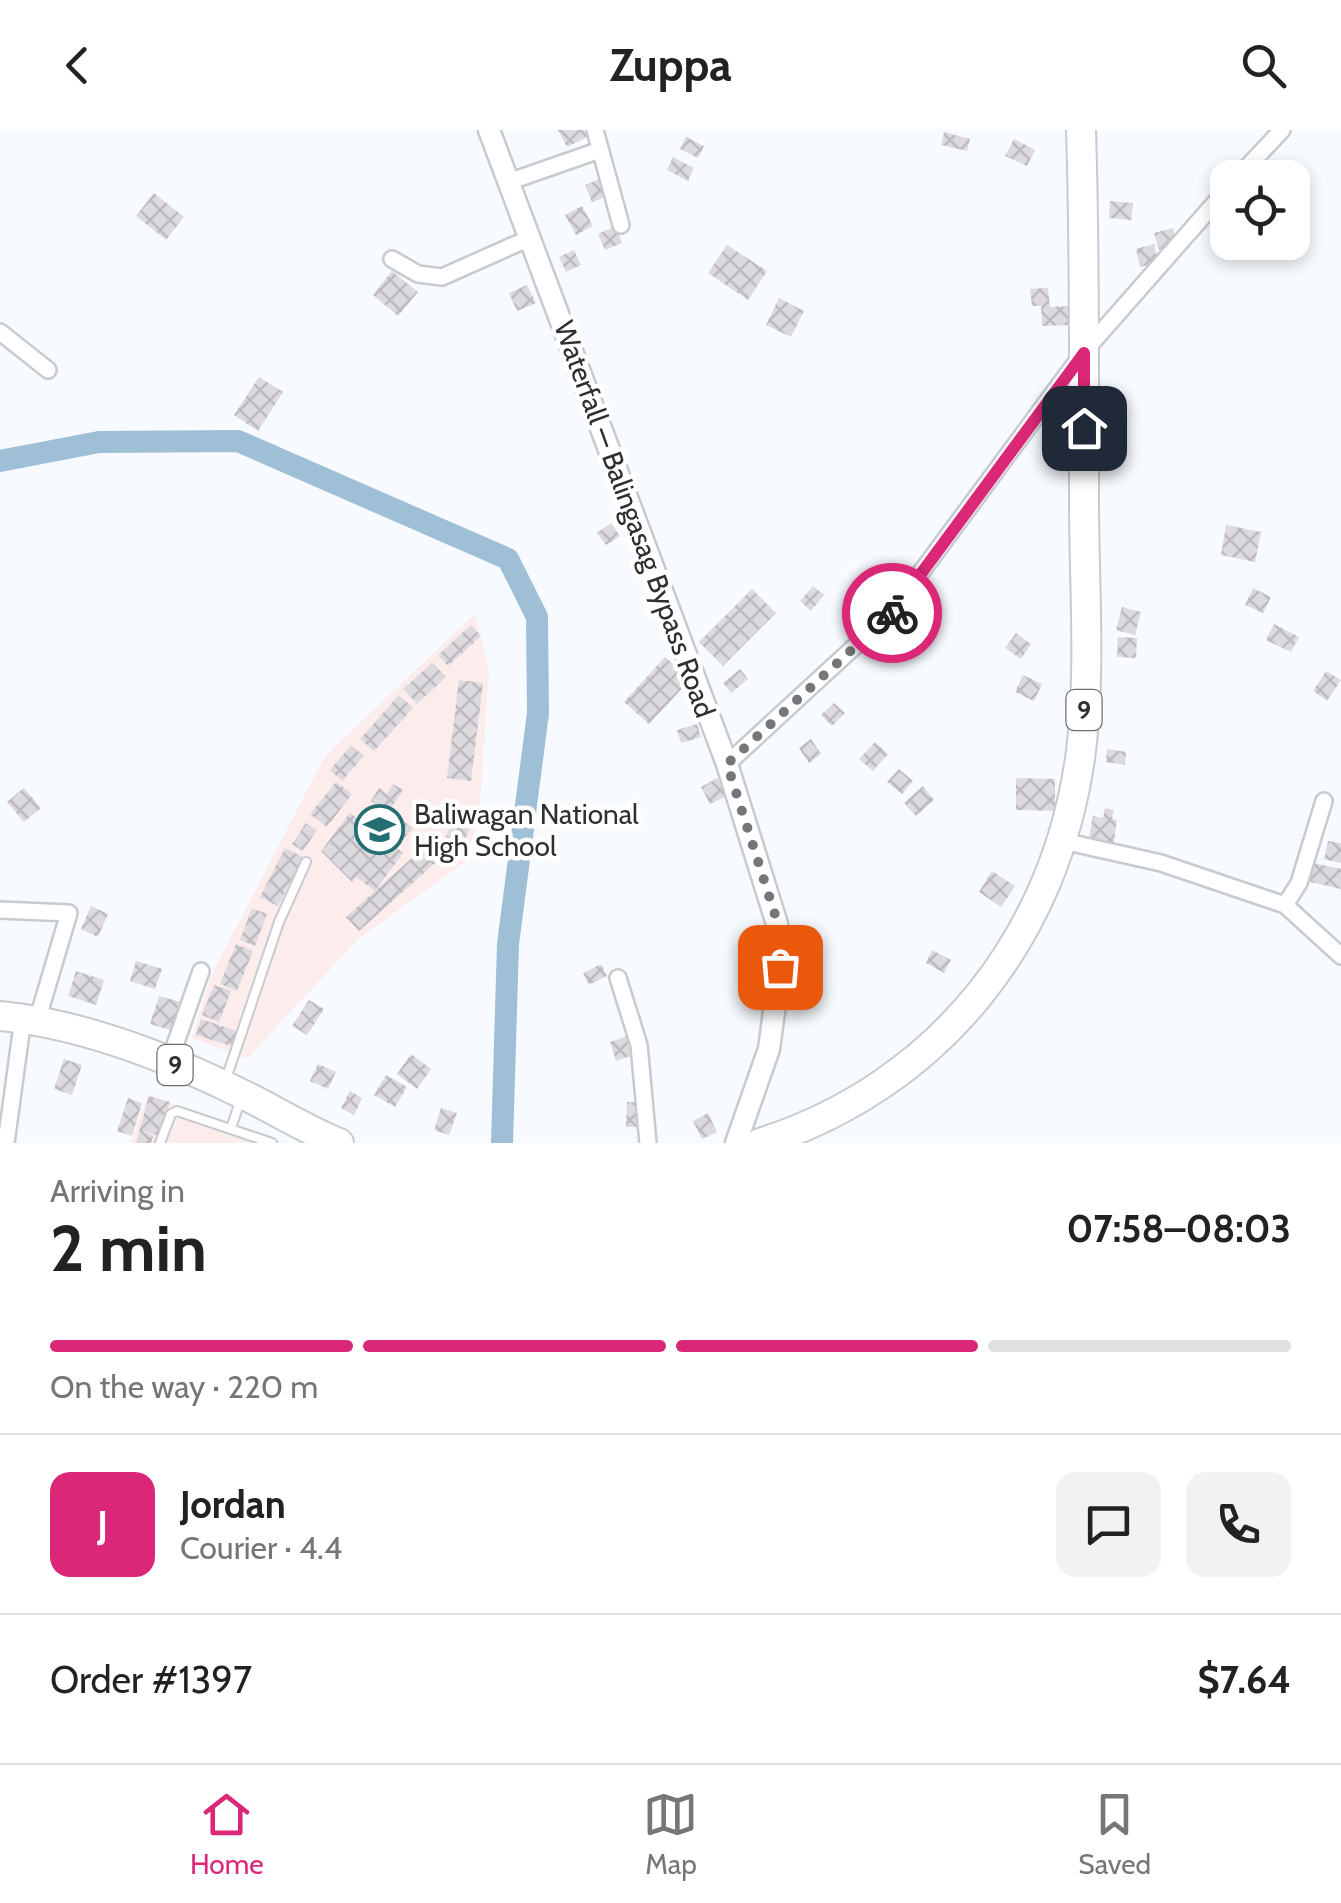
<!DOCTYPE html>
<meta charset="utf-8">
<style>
:root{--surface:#fff;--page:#f2f2f2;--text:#222;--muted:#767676;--line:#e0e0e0;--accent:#db2777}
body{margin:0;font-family:Cabin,sans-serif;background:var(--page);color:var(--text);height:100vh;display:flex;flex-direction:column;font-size:38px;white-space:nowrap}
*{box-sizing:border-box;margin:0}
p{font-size:32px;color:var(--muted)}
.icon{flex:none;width:55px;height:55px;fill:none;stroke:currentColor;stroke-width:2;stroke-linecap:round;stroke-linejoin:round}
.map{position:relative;height:1013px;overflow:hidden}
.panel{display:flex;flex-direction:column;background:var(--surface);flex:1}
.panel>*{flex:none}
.tools{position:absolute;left:1210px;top:30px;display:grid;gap:20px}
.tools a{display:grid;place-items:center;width:100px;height:100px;border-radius:20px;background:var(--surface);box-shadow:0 5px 15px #0003;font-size:50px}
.pin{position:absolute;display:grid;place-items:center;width:85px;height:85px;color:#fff;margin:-42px;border-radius:20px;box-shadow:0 5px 15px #0006}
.courier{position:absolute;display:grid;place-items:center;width:100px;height:100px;margin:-50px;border:8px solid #db2777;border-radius:50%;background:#fff;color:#222;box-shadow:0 2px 12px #0007}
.head em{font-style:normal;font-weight:700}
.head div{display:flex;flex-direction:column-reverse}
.head{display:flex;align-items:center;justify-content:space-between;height:170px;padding:0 50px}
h1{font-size:65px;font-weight:700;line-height:75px}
.bar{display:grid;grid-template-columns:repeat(4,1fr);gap:15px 10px;align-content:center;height:120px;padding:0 50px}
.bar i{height:12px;border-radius:8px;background:var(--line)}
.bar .active{background:var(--accent)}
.bar p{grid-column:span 4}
.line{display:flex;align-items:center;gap:25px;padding:0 50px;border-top:2px solid var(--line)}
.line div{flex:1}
.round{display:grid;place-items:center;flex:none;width:105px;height:105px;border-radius:20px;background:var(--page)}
header{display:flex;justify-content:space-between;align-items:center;height:130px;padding:0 50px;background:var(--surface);font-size:45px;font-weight:700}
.tab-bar{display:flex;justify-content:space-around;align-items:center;height:140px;border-top:2px solid var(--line);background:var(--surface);font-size:28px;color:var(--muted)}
.tab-bar a{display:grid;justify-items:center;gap:5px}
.tab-bar .active{color:var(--accent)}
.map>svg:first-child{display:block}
</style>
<header><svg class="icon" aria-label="back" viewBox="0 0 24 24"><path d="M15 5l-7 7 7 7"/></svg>Zuppa<svg class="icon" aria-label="search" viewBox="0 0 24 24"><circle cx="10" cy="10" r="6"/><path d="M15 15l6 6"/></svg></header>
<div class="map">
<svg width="1341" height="1013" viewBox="0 0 1341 1013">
<defs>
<pattern id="building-cross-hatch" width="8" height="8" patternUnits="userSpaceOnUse" patternTransform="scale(2.5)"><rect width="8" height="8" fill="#dddadf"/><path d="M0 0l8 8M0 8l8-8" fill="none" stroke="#bebbc0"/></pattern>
</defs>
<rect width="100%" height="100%" fill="#f7fafe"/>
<path fill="#fceceb" d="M475 484 489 540 479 688 465 732 357 810 247 929 192 908 211 846 325 626Z
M148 965 283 1013H131Z"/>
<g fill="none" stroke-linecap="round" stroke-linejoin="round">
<path stroke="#9fbfd7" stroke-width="22" d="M0 331 99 312 238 311 508 429 537 487 538 583 508 814 502 1013"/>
</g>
<path fill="url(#building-cross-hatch)" d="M558 0H584L587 7 567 17Z
M944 2 970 9 967 21 941 15Z
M686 7 704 16 698 28 680 19Z
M1014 9 1035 20 1027 36 1005 26Z
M673 27 694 38 688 51 667 40Z
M604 47 611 65 592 72 585 55Z
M154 63 184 87 166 110 136 86Z
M1110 71 1133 73 1131 90 1109 88Z
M582 76 593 96 576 105 565 85Z
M616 96 622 113 605 120 598 104Z
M1173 98 1177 112 1159 120 1154 103Z
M1154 114 1158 133 1140 137 1136 119Z
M727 115 767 141 748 170 708 143Z
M574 120 581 135 566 142 559 127Z
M392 141 418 162 398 186 373 165Z
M527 155 536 173 517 181 509 163Z
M1048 158 1050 177 1069 176 1070 195 1042 196 1041 176H1032L1030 159Z
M779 168 804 181 791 207 766 195Z
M259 247 283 262 258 301 234 285Z
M611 393 620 406 606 415 597 403Z
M1226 395 1261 402 1255 432 1221 425Z
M813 456 824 465 811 481 800 471Z
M1253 458 1271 467 1263 483 1245 475Z
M752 459 776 483 723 536 699 512Z
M1122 477 1141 482 1135 505 1116 500Z
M1274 494 1299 507 1291 522 1266 510Z
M471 495 481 506 448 536 438 525Z
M1016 503 1031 514 1021 529 1005 518Z
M1118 507 1137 508 1136 528 1117 527Z
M665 527 690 550 649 594 624 572Z
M432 533 446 547 417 574 403 559Z
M740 539 748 549 731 563 723 553Z
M1326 541 1341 550 1327 571 1313 561Z
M1023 545 1042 554 1034 571 1015 562Z
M459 550 483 553 471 651 447 648Z
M399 565 413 578 374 621 360 609Z
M834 573 845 583 832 596 821 585Z
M697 594 701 607 681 613 677 600Z
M811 609 821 624 809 633 799 618Z
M875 612 888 624 873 641 859 629Z
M351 615 364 626 342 651 330 640Z
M1107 619 1126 622 1125 635 1106 632Z
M899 639 913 651 902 664 887 652Z
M717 648 727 666 710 674 701 657Z
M1016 648 1055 649V681L1016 680Z
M336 652 352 664 327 697 310 684Z
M393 654 403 660 388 682 371 671 379 658 387 664Z
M923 656 934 670 916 686 904 673Z
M24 658 41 678 24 692 7 672Z
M459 677 476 684 453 737 436 730Z
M1105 678 1114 680 1112 689 1117 690 1113 717 1088 713 1093 686 1103 688Z
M392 682 413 698 404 709 392 700 385 709 403 723 375 761 356 747 352 752 321 721 350 683 366 695 373 687 382 694Z
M306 693 317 700 303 721 292 714Z
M1328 711 1341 713V733L1324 729Z
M285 718 303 727 278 776 260 767Z
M422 719 435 733 359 801 346 787Z
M1314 733 1341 739V759L1310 752Z
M992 741 1015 756 1001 777 979 762Z
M91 776 108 784 98 807 81 799Z
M252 778 267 784 255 816 240 810Z
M236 814 253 821 237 861 220 854Z
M932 820 951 830 944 843 926 833Z
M136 831 162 839 155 859 130 851Z
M601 834 607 846 589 855 583 843Z
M76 841 104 850 96 875 68 866Z
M214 855 231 861 219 892 202 885Z
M159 866 181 872 173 901 150 894Z
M309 870 324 879 307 905 292 896Z
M201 889 239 902 234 917 196 905Z
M630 905 636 924 616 931 610 912Z
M411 924 431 939 417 959 397 944Z
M64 929 82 935 72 965 54 959Z
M318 934 336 942 328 959 310 951Z
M386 945 407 957 395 977 374 965Z
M350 961 362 968 354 985 341 978Z
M149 966 170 972 159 1006 144 1001 153 1006 151 1013H136Z
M128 968 142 973 132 1006 117 1001Z
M627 972 645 973 644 997H626Z
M441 978 457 983 449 1005 434 1000Z
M708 983 717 1002 702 1009 693 991Z"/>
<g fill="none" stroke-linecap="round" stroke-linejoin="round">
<defs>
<path id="lane" d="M225 952 279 792 306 732
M231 998 241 969
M160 1013 171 984 177 981 272 1013"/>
<path id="street" d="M595 0 621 95
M1237 48 1282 0
M511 51 600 20
M392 129 418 144 442 147 532 107
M0 202 48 240
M727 634 891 483 1083 223 1228 58
M1063 711 1161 733 1285 775 1341 826
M1285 775 1299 753 1324 671
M0 780 69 783 37 891
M618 848 639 915 648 1013
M169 932 201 841
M6 1013 23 888"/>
<path id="secondary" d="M489 0 727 634 777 794 780 837 769 919 736 1013"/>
<path id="highway" d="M0 886C83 894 167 927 242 964 275 980 305 999 339 1013
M760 1013C939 956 1057 807 1081 621 1091 540 1084 453 1084 371 1084 248 1085 124 1081 0"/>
</defs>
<use href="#lane" stroke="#c7cbd0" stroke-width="12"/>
<use href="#street" stroke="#c7cbd0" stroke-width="20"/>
<use href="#secondary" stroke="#c7cbd0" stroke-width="25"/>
<use href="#highway" stroke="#c7cbd0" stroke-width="32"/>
<use href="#lane" stroke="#fff" stroke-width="8"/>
<use href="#street" stroke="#fff" stroke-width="15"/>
<use href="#secondary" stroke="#fff" stroke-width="20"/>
<use href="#highway" stroke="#fff" stroke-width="28"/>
</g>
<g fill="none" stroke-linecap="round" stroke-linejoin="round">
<path stroke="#747679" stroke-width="10" stroke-dasharray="0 18" d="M780 837 778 794 727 634 892 483"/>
<path stroke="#db2777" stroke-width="12" d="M892 483 1084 223V298"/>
</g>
<defs>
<symbol id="school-ring" viewBox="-11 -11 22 22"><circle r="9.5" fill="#fff" stroke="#226e71" stroke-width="1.5"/><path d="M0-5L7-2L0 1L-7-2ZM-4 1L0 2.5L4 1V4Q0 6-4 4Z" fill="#226e71"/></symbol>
</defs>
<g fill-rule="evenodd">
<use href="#school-ring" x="352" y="672" width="55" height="55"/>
</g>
<g text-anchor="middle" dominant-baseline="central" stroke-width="9" stroke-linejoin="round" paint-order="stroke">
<g fill="#fff" stroke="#6c6d6f" stroke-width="2.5">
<rect x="1066.5" y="560" width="35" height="40" rx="8"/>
<rect x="157.5" y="915" width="35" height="40" rx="8"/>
</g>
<g font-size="25" font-weight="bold" fill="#2d2f31">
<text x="1084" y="580">9</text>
<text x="175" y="935">9</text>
</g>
<g font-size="28" fill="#2d2f31" stroke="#fff">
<text transform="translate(635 389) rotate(70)">Waterfall ‒ Balingasag Bypass Road</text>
</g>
<g font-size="28" fill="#2d2f31" stroke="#fff" text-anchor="start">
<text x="414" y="684">Baliwagan National<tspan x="414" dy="32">High School</tspan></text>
</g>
</g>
</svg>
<div class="tools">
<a><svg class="icon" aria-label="locate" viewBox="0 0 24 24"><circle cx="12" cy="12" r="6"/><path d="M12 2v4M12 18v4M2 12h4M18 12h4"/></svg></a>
</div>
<div class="pin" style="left:780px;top:837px;background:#ea580c"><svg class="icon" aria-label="bag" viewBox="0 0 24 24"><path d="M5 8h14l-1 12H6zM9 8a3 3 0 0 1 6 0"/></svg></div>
<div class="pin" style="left:1084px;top:298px;background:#1f2937"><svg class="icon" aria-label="home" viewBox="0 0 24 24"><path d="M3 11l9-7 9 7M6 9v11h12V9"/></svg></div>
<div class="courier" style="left:892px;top:483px"><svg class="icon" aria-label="bike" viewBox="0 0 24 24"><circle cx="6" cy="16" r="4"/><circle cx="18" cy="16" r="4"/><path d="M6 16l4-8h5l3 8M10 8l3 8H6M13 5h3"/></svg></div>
</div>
<section class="panel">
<div class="head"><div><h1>2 min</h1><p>Arriving in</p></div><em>07:58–08:03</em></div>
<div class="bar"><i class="active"></i><i class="active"></i><i class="active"></i><i></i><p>On the way · 220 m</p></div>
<div class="line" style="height:180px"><b class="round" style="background:var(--accent);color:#fff">J</b><div><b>Jordan</b><p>Courier · 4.4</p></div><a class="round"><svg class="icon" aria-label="chat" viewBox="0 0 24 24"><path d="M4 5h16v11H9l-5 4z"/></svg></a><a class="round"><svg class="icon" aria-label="phone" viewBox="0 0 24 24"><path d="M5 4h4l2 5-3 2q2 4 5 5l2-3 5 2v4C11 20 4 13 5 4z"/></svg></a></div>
<div class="line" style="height:130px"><div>Order #1397</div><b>$7.64</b></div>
</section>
<nav class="tab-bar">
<a class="active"><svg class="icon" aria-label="home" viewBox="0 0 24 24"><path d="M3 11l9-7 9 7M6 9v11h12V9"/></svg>Home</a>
<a><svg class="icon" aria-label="map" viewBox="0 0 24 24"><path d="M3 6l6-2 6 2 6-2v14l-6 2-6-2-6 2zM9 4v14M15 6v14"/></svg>Map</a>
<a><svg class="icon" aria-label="saved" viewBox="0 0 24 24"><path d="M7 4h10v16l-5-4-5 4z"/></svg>Saved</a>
</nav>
